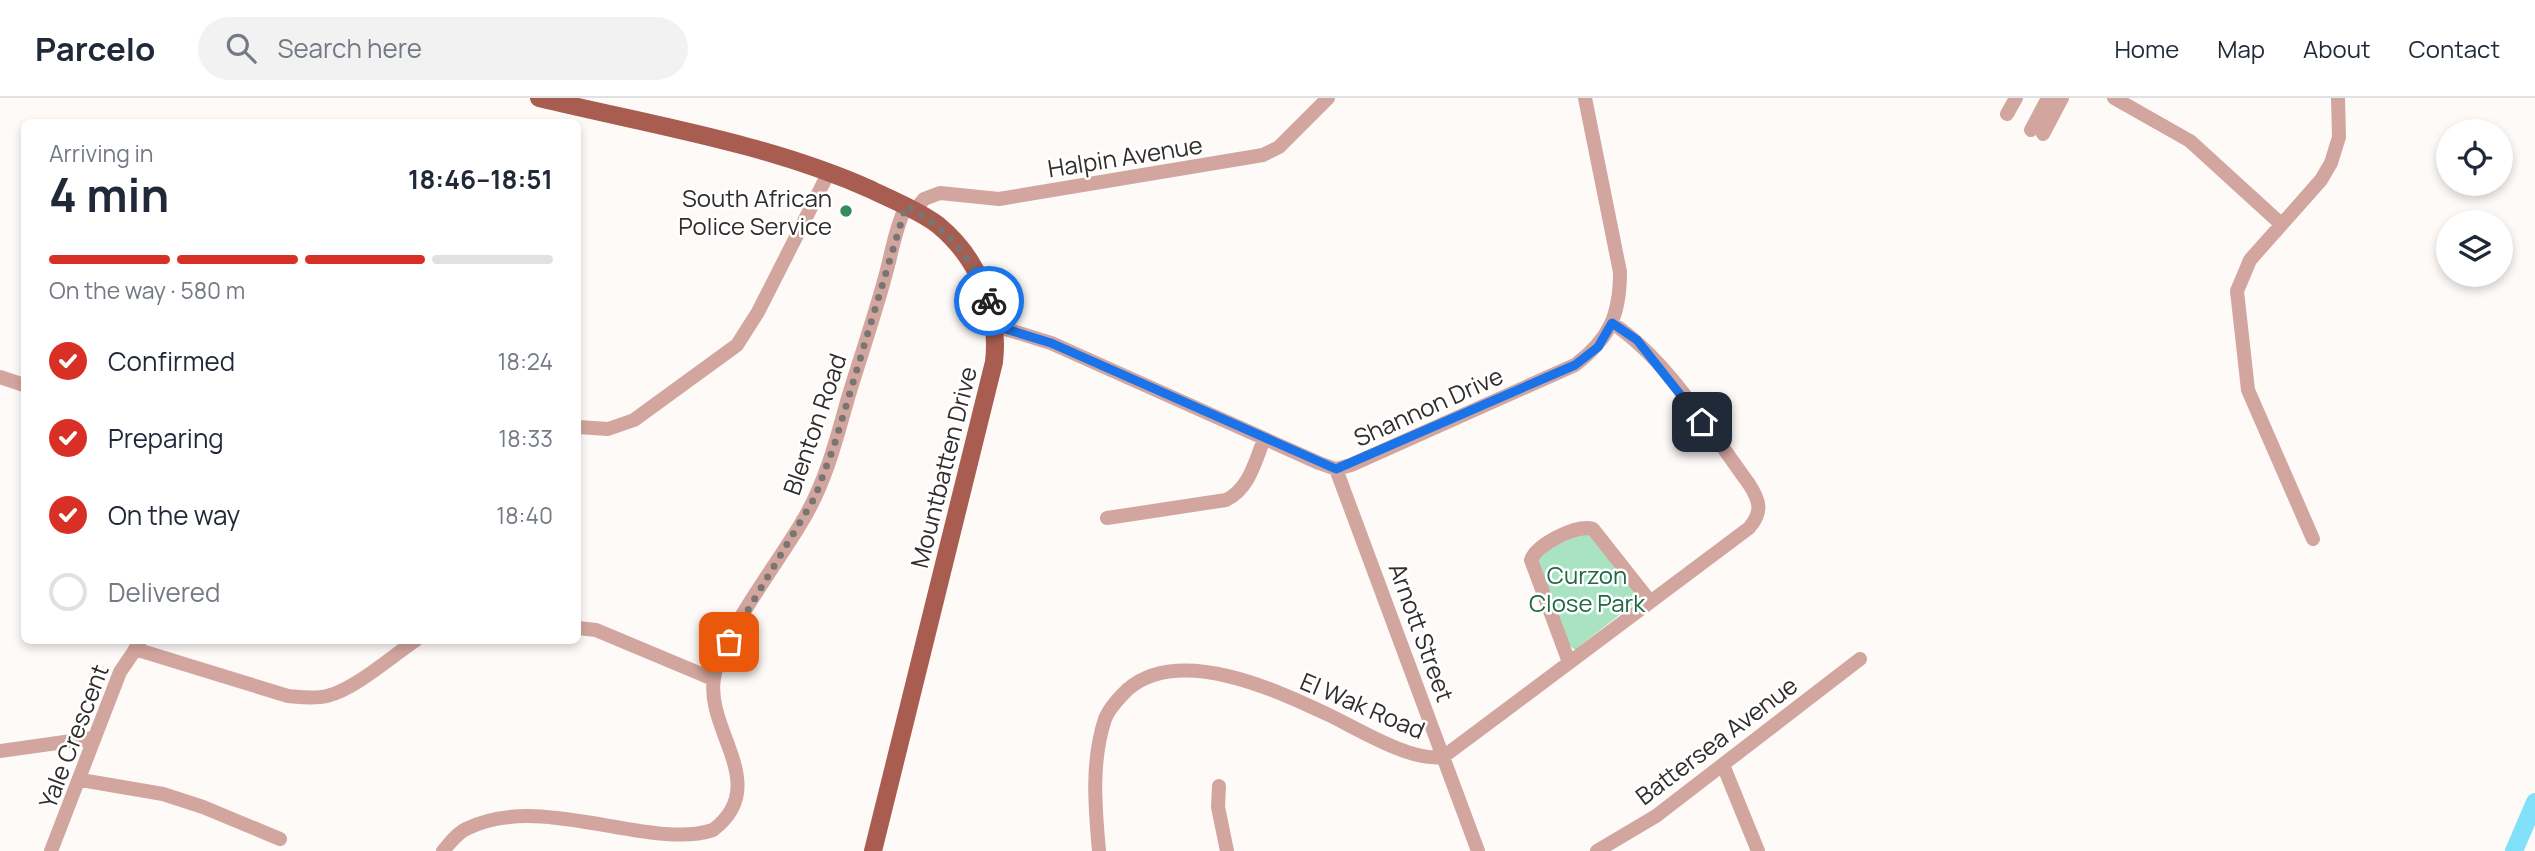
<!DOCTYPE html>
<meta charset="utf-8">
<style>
:root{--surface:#fff;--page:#f2f2f3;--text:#1f2937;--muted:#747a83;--line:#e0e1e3;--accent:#d93025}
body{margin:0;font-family:Manrope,sans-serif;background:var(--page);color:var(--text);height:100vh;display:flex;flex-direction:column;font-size:26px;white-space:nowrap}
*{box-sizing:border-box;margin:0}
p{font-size:23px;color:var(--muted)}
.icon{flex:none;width:38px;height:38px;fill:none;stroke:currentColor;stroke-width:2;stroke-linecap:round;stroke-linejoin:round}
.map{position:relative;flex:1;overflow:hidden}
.details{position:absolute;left:21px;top:21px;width:560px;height:525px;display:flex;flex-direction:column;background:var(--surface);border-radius:10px;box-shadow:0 4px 10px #0003}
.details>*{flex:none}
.buttons{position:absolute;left:2436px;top:21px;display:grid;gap:14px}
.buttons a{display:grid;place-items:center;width:77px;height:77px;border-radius:50%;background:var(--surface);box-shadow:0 4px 10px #0003;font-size:35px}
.pin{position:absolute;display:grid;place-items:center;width:60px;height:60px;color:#fff;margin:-30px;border-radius:14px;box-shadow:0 4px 10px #0006}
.courier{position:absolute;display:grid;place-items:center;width:70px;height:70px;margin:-35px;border:5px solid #1a73e8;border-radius:50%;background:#fff;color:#222;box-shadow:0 2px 9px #0007}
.overview em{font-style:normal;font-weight:700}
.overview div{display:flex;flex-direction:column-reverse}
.overview{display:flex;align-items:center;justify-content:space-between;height:119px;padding:0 28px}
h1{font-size:46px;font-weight:700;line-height:52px}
.bar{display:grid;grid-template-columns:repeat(4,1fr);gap:10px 7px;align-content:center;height:84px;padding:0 28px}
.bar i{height:9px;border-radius:5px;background:var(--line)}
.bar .current{background:var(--accent)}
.bar p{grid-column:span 4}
ol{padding:0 28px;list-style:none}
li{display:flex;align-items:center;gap:21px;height:77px}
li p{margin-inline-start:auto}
li .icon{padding:7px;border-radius:50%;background:var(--accent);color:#fff;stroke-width:4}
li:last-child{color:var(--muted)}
li i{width:38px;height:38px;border:4px solid var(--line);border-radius:50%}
header{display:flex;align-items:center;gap:42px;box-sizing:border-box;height:98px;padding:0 35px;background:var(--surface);border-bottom:2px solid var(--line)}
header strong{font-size:33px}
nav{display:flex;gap:38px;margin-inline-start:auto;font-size:24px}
.search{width:490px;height:63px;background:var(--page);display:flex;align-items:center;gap:18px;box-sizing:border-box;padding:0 24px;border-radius:38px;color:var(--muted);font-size:26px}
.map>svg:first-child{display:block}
</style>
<header>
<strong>Parcelo</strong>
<div class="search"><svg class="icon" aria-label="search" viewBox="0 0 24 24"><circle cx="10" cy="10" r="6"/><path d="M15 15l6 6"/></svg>Search here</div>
<nav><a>Home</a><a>Map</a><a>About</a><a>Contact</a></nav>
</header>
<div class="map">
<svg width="2535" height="753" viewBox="0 0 2535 753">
<rect width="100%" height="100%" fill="#fefaf8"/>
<path fill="#a9e3c1" d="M1584 433 1595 436 1636 491 1637 503 1575 552 1568 546 1536 463 1539 456Z"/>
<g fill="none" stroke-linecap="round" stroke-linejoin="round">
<path stroke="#82e1fa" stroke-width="18" d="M2514 753 2535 704"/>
<path stroke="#d2a69e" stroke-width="14" d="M2114 0 2190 43 2281 126
M2007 16 2016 0
M2031 32 2048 0
M2043 36 2062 0
M915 112 924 101 940 95 999 101 1263 57 1279 49 1328 0
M996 228 1051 245 1319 365 1336 371 1351 367 1575 267C1609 241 1620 218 1620 174L1585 0
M0 279 24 287
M578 329 608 331 634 322 737 247 758 214 829 74
M1336 371 1478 753
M1107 420 1226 402C1249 391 1255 364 1264 341
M2313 441 2248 292 2237 193 2250 162 2321 82 2331 65 2339 39 2338 0
M578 530 596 532 713 581
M135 551 288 598C300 599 314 601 327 598 355 591 391 559 416 542
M1569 564 1531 462C1537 446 1577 426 1593 431L1649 502
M0 653 93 640
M1723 667 1758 753
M81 682 163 696 203 709 280 741
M1219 688 1218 709 1227 753
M51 753 120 574 139 546
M443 753C449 746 457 735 466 731 540 693 650 753 713 732 772 687 705 633 714 580 721 536 784 458 807 415 827 379 837 339 848 300 860 260 874 220 885 179 892 155 895 130 906 108
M1099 753C1095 709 1091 663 1105 621 1109 610 1120 599 1128 591 1180 547 1276 592 1329 617 1358 631 1411 664 1443 659L1749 430C1763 414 1760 403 1749 386 1709 332 1668 262 1612 225
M1597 753 1656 718 1860 561"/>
<path stroke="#a95c50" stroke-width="18" d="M539 0C651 27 767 45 872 92 894 103 918 112 938 127 978 160 1000 212 994 264L873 753"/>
</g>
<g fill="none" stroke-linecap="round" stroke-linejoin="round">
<path stroke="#787573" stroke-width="7" stroke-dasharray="0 12.6" d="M729 544 815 399 834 348 906 108C946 129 973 160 989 203"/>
<path stroke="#1a73e8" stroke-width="9" d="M989 203 996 228 1051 245 1336 371 1575 267 1598 249 1612 225 1637 242 1702 324"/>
</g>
<circle fill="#338b5f" stroke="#fff" stroke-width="2.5" cx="846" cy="113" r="7"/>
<g text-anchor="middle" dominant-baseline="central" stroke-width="5" stroke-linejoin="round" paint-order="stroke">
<g font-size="24" fill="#302d2c" stroke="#fff">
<text transform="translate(1125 58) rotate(-9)">Halpin Avenue</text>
<text transform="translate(1428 308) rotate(-24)">Shannon Drive</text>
<text transform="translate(814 326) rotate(-71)">Blenton Road</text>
<text transform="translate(943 369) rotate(-76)">Mountbatten Drive</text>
<text transform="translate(1422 534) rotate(70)">Arnott Street</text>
<text transform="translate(1363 607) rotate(23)">El Wak Road</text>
<text transform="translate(73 638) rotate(-69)">Yale Crescent</text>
<text transform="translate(1716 642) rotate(-37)">Battersea Avenue</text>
</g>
<g font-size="24" fill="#302d2c" stroke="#fff" text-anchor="end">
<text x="832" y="99">South African<tspan x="832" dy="28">Police Service</tspan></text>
</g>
<g font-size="24" fill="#1f6745" stroke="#fff">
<text x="1587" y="476">Curzon<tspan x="1587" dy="28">Close Park</tspan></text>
</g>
</g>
</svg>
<div class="buttons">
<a><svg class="icon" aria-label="locate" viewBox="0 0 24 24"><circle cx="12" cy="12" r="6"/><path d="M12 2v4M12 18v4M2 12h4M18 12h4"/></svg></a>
<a><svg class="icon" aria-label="layers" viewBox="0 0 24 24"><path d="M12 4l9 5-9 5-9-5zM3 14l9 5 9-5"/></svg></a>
</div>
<div class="pin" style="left:729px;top:544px;background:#ea580c"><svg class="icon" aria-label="bag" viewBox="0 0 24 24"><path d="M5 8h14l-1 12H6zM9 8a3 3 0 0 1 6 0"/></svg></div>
<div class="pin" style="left:1702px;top:324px;background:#1f2937"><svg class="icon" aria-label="home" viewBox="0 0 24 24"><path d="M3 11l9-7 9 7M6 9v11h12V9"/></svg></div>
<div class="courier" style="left:989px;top:203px"><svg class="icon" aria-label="bike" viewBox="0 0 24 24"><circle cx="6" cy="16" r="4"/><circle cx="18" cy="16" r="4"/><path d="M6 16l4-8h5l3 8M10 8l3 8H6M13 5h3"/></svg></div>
<section class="details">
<div class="overview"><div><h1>4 min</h1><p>Arriving in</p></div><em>18:46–18:51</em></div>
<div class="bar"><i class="current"></i><i class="current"></i><i class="current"></i><i></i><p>On the way · 580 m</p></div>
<ol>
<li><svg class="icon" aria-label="check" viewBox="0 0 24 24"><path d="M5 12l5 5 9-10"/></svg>Confirmed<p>18:24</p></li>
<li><svg class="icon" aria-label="check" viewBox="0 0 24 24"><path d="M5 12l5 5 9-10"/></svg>Preparing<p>18:33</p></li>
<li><svg class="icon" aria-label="check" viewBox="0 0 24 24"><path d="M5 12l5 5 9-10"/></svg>On the way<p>18:40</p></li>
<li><i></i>Delivered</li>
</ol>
</section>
</div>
